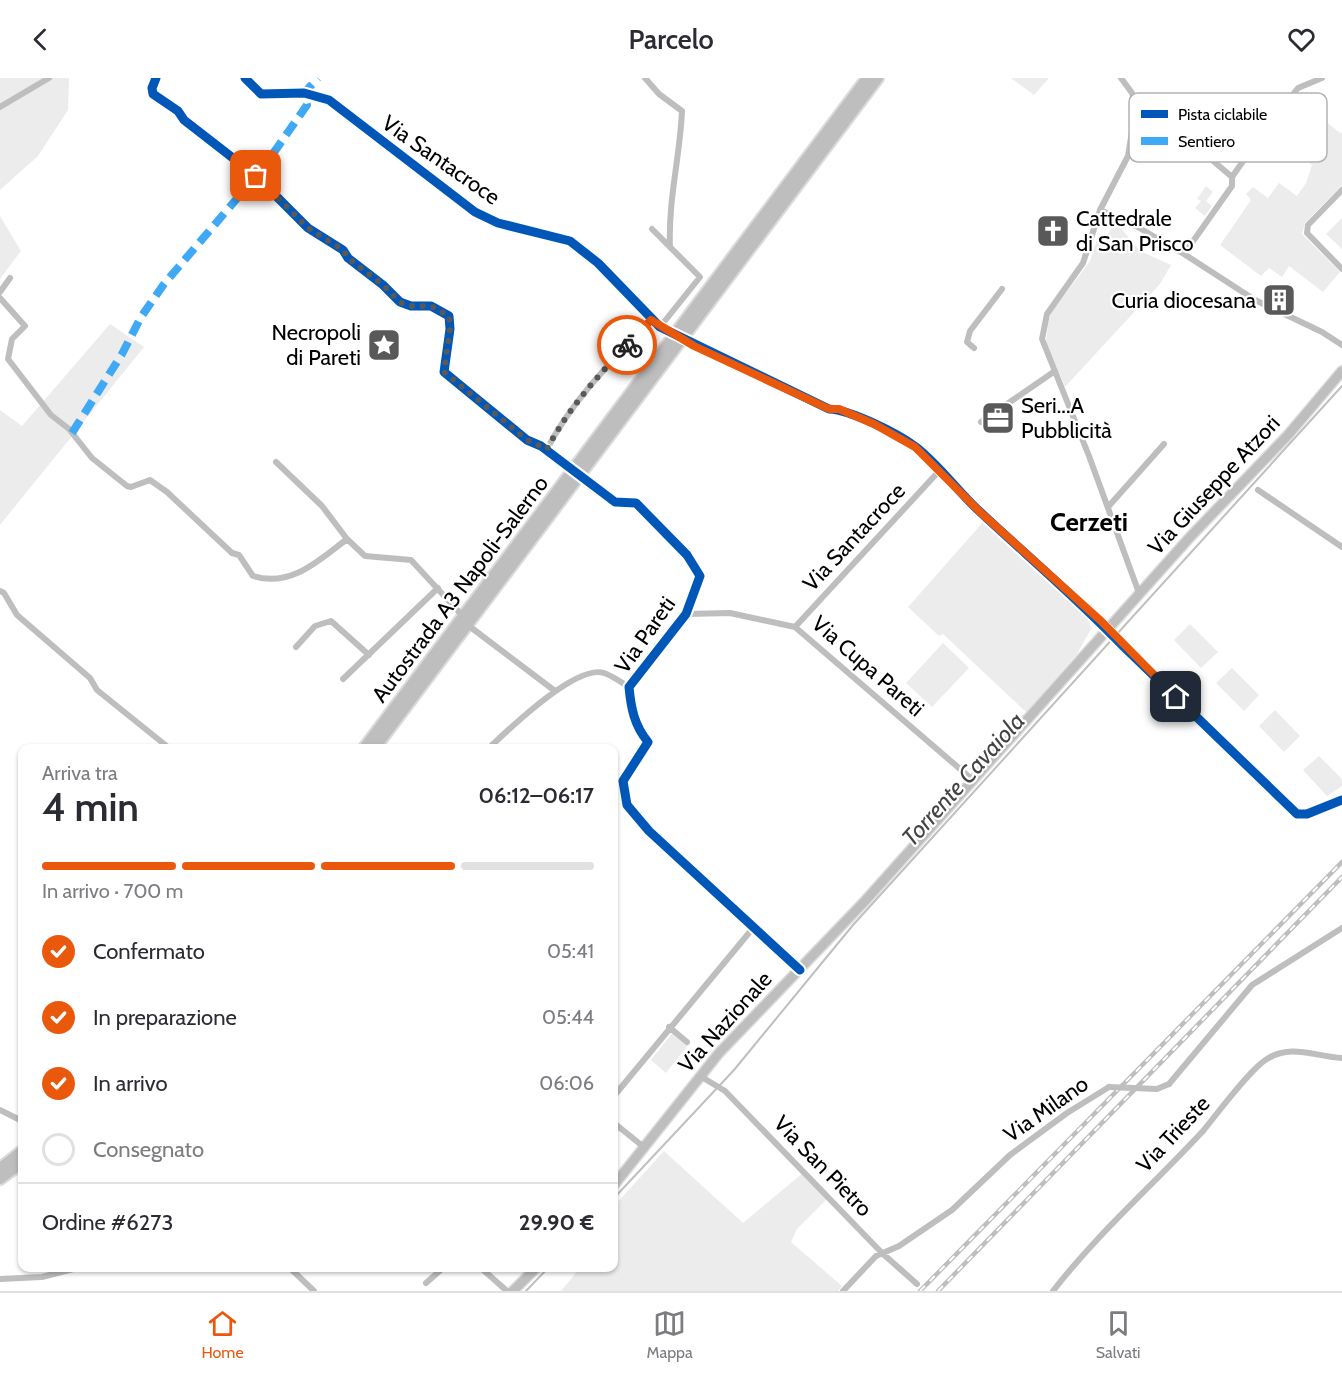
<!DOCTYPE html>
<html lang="it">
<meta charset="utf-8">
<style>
:root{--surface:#fff;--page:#f7f7f7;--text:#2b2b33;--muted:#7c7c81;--line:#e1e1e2;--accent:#ea580c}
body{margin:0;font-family:Cabin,sans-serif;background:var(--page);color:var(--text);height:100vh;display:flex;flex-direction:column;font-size:22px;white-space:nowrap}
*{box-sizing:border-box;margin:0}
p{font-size:20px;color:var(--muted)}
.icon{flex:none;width:33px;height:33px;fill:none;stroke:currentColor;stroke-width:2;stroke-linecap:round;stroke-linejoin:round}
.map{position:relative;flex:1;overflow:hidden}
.panel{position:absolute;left:18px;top:666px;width:600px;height:528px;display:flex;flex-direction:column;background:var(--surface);border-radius:12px;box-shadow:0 2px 4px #0004}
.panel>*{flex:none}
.pin{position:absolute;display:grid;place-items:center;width:51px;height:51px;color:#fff;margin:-26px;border-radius:12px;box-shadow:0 3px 9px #0006}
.courier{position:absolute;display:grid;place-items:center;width:60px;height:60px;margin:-30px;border:4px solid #ea580c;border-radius:50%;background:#fff;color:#222;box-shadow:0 2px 8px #0007}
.summary em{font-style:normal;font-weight:600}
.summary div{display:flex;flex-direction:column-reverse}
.summary{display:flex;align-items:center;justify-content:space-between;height:102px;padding:0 24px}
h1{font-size:39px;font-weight:600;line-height:45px}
.bar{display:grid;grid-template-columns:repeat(4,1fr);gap:9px 6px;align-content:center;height:72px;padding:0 24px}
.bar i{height:8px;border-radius:4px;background:var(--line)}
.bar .active{background:var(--accent)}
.bar p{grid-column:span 4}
.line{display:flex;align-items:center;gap:15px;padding:0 24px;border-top:2px solid var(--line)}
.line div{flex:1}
ol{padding:0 24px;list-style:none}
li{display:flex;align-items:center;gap:18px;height:66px}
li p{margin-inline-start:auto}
li .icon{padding:6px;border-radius:50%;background:var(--accent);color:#fff;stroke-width:4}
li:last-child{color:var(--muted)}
li i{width:33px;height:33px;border:3px solid var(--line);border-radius:50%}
header{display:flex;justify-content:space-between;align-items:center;height:78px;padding:0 24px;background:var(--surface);font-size:27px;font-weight:600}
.tab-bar{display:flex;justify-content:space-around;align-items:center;height:84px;border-top:2px solid var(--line);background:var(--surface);font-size:16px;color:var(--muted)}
.tab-bar a{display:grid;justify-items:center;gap:3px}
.tab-bar .active{color:var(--accent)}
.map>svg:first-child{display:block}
</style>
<header><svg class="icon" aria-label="back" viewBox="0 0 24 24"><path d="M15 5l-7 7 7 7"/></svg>Parcelo<svg class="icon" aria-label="heart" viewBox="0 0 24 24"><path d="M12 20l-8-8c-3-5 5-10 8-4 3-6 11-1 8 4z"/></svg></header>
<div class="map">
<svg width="1342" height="1213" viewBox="0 0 1342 1213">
<rect width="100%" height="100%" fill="#fff"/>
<path fill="#ececec" d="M0 0H69L68 32 38 78 0 112Z
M1011 0H1049L1034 17Z
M1324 42 1340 55 1342 54V107L1305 145 1302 156 1340 194 1323 214 1289 188 1282 199 1269 190 1261 198 1220 167 1251 122 1246 116 1253 109 1268 120 1279 105 1297 118 1306 105 1312 87 1293 71 1309 49 1315 52Z
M1206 108 1213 114 1206 123 1212 128 1205 138 1195 130 1201 123 1197 121Z
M0 138 21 173 0 201Z
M1342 140V171L1326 156Z
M1116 144 1140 173 1171 187 1160 206 1065 309 1046 264 1048 246 1051 235 1090 183 1098 159 1104 162Z
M110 246 144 269 0 447V332L22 348Z
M984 443 1039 492 1089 542 1091 551 1077 576 1026 634 943 556 939 558 908 529Z
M1190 546 1218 574 1201 590 1174 562Z
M943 565 969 590 932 629 906 605Z
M1232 590 1259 617 1244 633 1216 605Z
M1275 632 1300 658 1284 674 1259 648Z
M1319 678 1342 701V708L1327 718 1303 692Z
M673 954 688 967 666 995 651 982Z
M664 1073 743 1145 804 1094 827 1121 797 1151 791 1164 842 1208 838 1213H561L580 1190H614V1128Z"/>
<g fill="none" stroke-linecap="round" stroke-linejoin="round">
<path stroke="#bfbfbf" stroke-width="2" d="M614 1120 734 992 853 847 1342 308
M526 1213 548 1190"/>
<defs>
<path id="primary" d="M614 1107 719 975 865 823 1191 458 1288 357 1342 293
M513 1213 536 1190"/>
<path id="motorway" d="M364 670 867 0
M375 670 878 0
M0 1090 22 1073
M0 1101 22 1085"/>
</defs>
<use href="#primary" stroke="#dbdbdb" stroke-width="12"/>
<use href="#motorway" stroke="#dbdbdb" stroke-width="14"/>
<path stroke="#bebebe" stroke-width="6" d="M156 0 152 10 153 16 178 33 184 42 256 98 308 150 343 172 348 180 383 207 400 224 411 228H431L449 238 450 251 444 294 527 362 541 368 568 388
M245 0 261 16 304 15 321 18 475 134C506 150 544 148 573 165 608 186 627 225 660 249L700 199 652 151
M645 0 659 16 682 33C680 79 668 122 670 169
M1121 0 1132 15 1136 28 1128 78 1100 132 1083 185 1047 236 1042 261 1089 378 1139 515
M1136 28 1164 41 1232 99
M0 29 49 0
M1129 75 1154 35
M1342 112 1308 147 1307 155 1342 191
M1100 132 1136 148 1184 176 1255 222 1322 254 1342 267
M1184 176 1232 108V99L1264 53 1298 10 1322 0
M0 214 10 200
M0 220 25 248 12 261 8 281 51 337 69 351 92 380 127 408 131 409 150 402 167 414 232 475 239 477 253 498C291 510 319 482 347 461
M694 268 829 331C851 332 897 355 916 369 939 387 956 411 977 431 1025 476 1075 518 1121 566L1297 736H1307L1342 722
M974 270 967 264 970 253 1002 211
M981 344 1055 293
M547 371C573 321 612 283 651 242
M276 384 322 428 347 461 365 478 411 482 459 534
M584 400 615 424 636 425 687 477 700 498 686 536 629 609C631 630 634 647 648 664L623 703 627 727 649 753 800 892
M1258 412 1342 469
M1108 429 1164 366
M0 513 4 515 17 537 90 600 97 612 169 670
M686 536 730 535 795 549 974 703
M795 549 940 392
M473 551 555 613
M296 569 315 548 331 543 369 577
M343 601 438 510
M489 670C509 651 576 586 604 595 613 598 622 605 629 609
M669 949 687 964
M700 998 725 1013 882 1175 917 1206
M1169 1006 1252 907 1342 850
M614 1018 753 850
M0 1032 22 1043
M614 1045 645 1070
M290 1190 314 1213
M481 1190 507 1213
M0 1201 42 1199 77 1190
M426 1205 443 1190
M843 1213 876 1178 899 1168 952 1132 1010 1077 1067 1035 1109 1009
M1053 1213C1098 1155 1153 1107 1203 1053 1217 1036 1251 990 1267 981 1291 965 1316 979 1342 980"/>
<use href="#primary" stroke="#bebebe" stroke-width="9"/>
<use href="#motorway" stroke="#bebebe" stroke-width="10"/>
<defs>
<path id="rail" d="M920 1213 1342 784
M938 1213 1342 799"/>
</defs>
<use href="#rail" stroke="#bebebe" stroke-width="4.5"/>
<use href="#rail" stroke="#fff" stroke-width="2" stroke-dasharray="7" stroke-linecap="butt"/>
<path stroke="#bebebe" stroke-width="6" d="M660 249 694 268
M1109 1009 1157 1011 1169 1006"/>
<path stroke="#3fa9f5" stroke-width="8" stroke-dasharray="15 8" stroke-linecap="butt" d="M72 355 122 276 141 239 164 206 263 90 307 27 304 15 318 0"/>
<defs>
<path id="cycleway" d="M156 0 152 10 153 16 178 33 184 42 256 98 308 150 343 172 348 180 383 207 400 224 411 228H431L449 238 450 251 444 294 527 362 541 368 615 424 636 425 687 477 700 498 686 536 629 609C631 630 634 647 648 664L623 703 627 727 649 753 800 892
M245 0 261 16 304 15 329 22 475 134 498 145 570 163 598 185 660 249 829 331C851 332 897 355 916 369 939 387 956 411 977 431 1025 476 1075 518 1121 566L1297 736H1307L1342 722"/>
</defs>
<use href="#cycleway" stroke="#fff" stroke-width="13"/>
<use href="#cycleway" stroke="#0057b8" stroke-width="9"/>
</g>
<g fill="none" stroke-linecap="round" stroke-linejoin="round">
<path stroke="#595959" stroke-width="6" stroke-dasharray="0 10.8" d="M256 98 308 150 343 172 348 180 383 207 400 224 411 228H431L449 238 450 251 444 294 527 362 547 371C568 331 596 300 627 267"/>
<path stroke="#ea580c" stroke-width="8" d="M627 267 651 242 694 268 829 331H839L874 346 915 369 980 434 1101 543 1176 619"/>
</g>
<defs>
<symbol id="church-square" viewBox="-11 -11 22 22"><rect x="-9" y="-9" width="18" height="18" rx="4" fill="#595959" stroke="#fff"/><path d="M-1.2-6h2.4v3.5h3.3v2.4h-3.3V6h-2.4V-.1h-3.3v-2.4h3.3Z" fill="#fff"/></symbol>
<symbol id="building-square" viewBox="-11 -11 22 22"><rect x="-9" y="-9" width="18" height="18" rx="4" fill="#595959" stroke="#fff"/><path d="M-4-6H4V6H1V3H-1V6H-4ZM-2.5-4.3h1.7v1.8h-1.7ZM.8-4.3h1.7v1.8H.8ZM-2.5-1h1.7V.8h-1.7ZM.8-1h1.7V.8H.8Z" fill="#fff"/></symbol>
<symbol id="sight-square" viewBox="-11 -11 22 22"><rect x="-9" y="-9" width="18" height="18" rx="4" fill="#595959" stroke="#fff"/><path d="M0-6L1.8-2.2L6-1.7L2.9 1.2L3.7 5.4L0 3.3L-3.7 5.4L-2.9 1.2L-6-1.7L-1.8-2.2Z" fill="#fff"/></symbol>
<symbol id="office-square" viewBox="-11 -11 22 22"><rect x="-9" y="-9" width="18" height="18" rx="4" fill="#595959" stroke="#fff"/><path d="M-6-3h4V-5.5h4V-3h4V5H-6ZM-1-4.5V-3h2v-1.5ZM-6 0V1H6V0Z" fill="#fff"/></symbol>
</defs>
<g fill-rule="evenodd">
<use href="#church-square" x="1034" y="134" width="38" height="38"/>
<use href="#building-square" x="1260" y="203" width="38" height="38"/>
<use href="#sight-square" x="365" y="248" width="38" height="38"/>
<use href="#office-square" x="979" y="321" width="38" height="38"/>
</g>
<g text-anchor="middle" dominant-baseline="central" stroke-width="4.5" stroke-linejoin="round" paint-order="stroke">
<g font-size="22" fill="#000" stroke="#fff">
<text transform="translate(441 82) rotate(35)">Via Santacroce</text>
<text transform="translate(1214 407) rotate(-47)">Via Giuseppe Atzori</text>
<text transform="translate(854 459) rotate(-47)">Via Santacroce</text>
<text transform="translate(460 511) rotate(-53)">Autostrada A3 Napoli-Salerno</text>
<text transform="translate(645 557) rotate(-55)">Via Pareti</text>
<text transform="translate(868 588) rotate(41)">Via Cupa Pareti</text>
<text transform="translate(725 944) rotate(-48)">Via Nazionale</text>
<text transform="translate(1046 1031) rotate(-35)">Via Milano</text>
<text transform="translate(1173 1056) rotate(-47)">Via Trieste</text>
<text transform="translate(823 1088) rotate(46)">Via San Pietro</text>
</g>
<g font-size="22" fill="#000" stroke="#fff" text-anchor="start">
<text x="1076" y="140">Cattedrale<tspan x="1076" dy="25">di San Prisco</tspan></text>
<text x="1256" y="222" text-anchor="end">Curia diocesana</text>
<text x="361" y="254" text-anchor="end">Necropoli<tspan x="361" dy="25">di Pareti</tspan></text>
<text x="1021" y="327">Seri...A<tspan x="1021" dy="25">Pubblicità</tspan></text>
</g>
<g font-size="24" font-style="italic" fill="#444" stroke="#fff">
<text transform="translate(963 701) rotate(-48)">Torrente Cavaiola</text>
</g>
<g font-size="26" font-weight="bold" fill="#000" stroke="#fff">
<text x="1089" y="444">Cerzeti</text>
</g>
</g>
<rect x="1129" y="15" width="198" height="69" rx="9" fill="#fff" stroke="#b2b2b2" stroke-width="1.5"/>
<rect x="1141" y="32" width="27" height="8" fill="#0057b8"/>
<rect x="1141" y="59" width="27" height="8" fill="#3fa9f5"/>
<g font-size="16" fill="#000">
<text x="1178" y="42">Pista ciclabile</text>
<text x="1178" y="69">Sentiero</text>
</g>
</svg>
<div class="pin" style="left:256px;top:98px;background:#ea580c"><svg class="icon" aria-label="bag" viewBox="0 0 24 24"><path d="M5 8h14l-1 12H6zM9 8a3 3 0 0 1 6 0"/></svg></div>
<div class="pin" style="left:1176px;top:619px;background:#1f2937"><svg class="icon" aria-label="home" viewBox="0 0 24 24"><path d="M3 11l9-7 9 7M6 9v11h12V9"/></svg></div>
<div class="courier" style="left:627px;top:267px"><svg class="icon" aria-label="bike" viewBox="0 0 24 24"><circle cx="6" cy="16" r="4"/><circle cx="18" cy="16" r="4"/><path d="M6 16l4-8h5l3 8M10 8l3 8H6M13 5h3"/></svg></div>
<section class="panel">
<div class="summary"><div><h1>4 min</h1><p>Arriva tra</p></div><em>06:12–06:17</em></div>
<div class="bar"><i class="active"></i><i class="active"></i><i class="active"></i><i></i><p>In arrivo · 700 m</p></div>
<ol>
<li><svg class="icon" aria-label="check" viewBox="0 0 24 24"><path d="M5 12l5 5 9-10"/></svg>Confermato<p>05:41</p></li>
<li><svg class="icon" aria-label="check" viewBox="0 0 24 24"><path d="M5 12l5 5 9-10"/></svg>In preparazione<p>05:44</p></li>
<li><svg class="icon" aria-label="check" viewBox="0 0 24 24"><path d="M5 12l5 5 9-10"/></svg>In arrivo<p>06:06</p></li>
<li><i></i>Consegnato</li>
</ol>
<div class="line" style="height:78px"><div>Ordine #6273</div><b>29.90 €</b></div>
</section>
</div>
<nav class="tab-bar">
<a class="active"><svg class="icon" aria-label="home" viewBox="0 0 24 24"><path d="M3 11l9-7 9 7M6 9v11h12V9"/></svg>Home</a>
<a><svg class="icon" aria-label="map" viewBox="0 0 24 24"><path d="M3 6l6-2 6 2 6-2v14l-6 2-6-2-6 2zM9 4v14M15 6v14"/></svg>Mappa</a>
<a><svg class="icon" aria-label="saved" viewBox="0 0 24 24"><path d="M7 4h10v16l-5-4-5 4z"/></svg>Salvati</a>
</nav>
